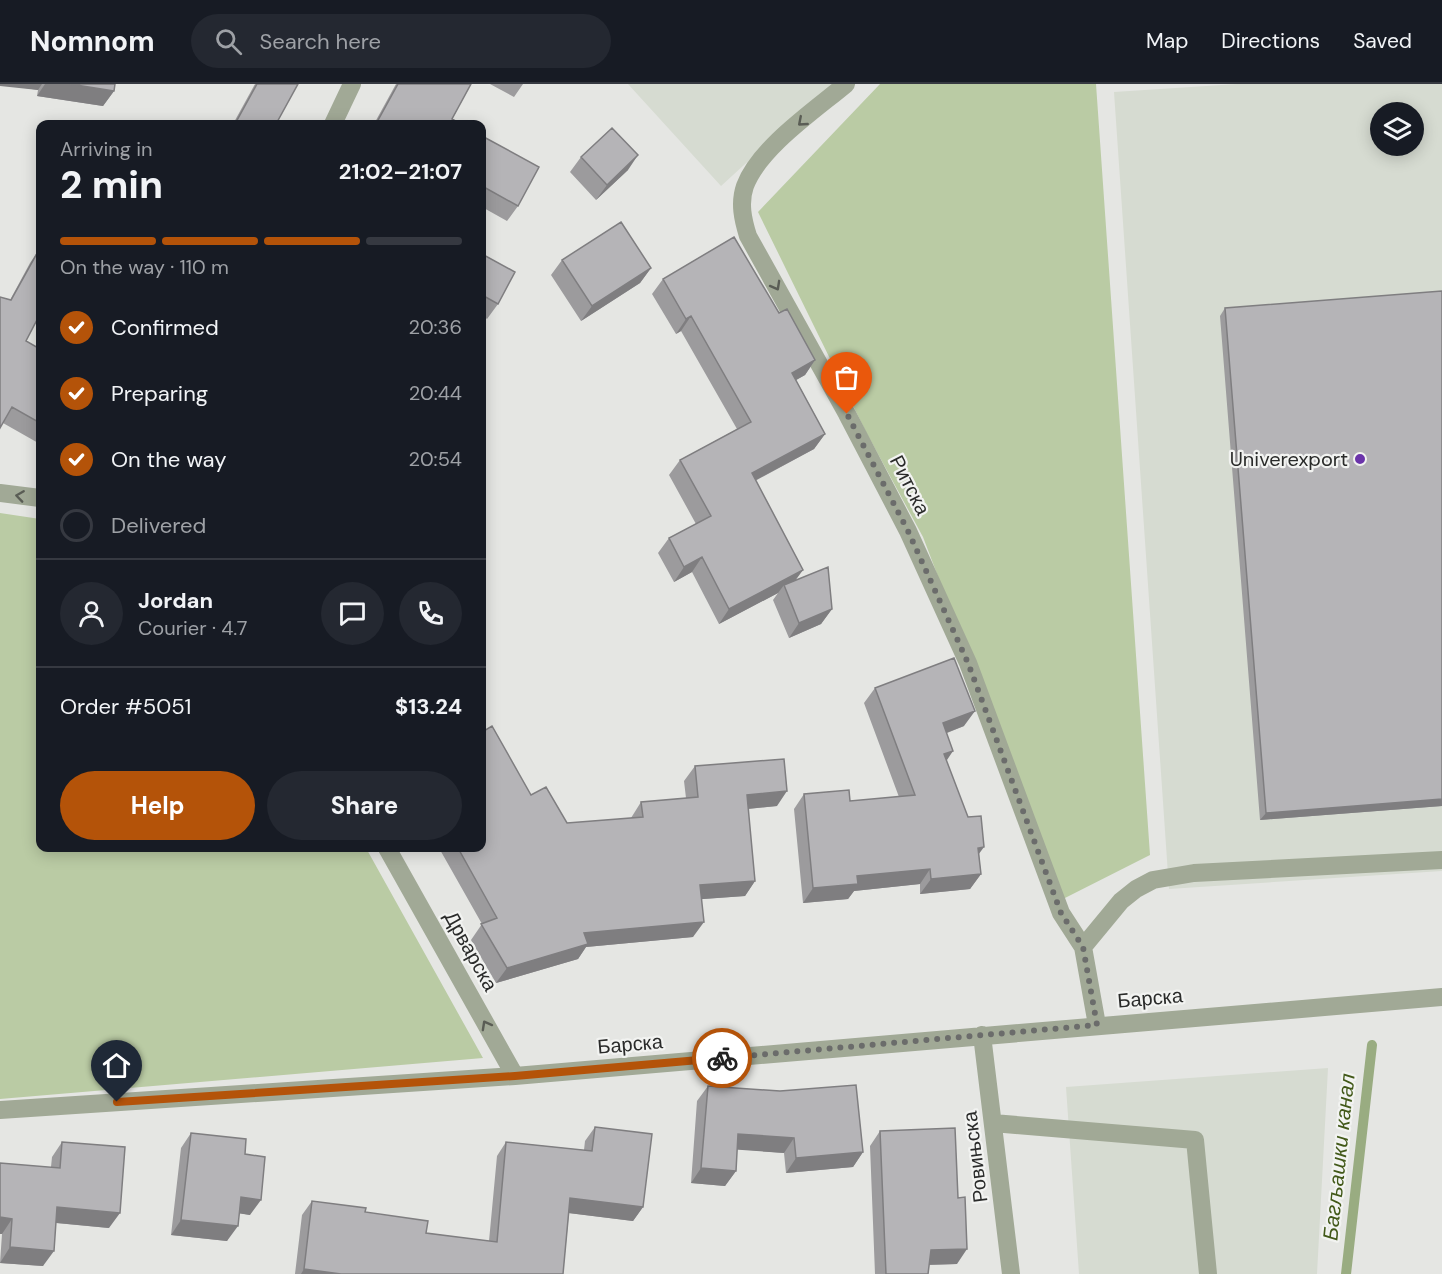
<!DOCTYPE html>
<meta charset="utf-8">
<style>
:root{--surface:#171b24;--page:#242831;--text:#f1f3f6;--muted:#9ea1a6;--line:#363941;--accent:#b45309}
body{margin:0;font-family:"DM Sans",sans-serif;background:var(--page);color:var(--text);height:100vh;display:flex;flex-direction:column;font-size:22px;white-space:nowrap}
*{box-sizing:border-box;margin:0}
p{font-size:20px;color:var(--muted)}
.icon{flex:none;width:33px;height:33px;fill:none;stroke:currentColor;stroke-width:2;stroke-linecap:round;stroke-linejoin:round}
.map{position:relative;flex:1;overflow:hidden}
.details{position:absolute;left:36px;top:36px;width:450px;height:732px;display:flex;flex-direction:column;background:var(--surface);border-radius:12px;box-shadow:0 3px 15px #0003}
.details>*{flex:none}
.fabs{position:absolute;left:1370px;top:18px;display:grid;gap:12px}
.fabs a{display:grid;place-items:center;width:54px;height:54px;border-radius:50%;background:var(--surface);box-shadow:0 3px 15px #0003;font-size:30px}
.pin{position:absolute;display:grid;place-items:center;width:51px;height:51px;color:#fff;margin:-62px -26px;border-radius:50% 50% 50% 0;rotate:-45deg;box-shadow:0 0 6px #0007}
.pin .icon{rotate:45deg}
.courier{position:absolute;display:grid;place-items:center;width:60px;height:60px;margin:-30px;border:4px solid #b45309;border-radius:50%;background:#fff;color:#222;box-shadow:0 2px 8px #0007}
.headline em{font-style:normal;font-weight:700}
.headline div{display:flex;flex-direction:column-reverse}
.headline{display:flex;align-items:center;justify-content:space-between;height:102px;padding:0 24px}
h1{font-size:39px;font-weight:700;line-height:45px}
.bar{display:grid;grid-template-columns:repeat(4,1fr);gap:9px 6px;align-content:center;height:72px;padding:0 24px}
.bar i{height:8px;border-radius:4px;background:var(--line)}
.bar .on{background:var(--accent)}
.bar p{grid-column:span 4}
.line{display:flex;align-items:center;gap:15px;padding:0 24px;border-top:2px solid var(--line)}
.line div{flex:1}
.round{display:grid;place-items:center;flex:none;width:63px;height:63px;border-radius:32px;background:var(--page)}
ol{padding:0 24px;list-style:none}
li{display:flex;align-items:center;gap:18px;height:66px}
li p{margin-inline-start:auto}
li .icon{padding:6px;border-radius:50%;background:var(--accent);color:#fff;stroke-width:4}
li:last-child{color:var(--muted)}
li i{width:33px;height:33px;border:3px solid var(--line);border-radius:50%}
.button{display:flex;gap:12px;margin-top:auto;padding:12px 24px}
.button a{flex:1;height:69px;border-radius:36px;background:var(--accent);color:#fff;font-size:24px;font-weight:700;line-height:69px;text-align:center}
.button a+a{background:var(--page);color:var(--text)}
header{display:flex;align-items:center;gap:36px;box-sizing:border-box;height:84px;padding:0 30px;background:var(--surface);border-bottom:2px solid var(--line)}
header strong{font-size:28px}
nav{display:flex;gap:33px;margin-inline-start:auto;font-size:21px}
.search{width:420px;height:54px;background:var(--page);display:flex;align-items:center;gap:15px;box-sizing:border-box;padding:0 21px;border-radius:33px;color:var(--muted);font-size:22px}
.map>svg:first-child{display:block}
</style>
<header>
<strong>Nomnom</strong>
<div class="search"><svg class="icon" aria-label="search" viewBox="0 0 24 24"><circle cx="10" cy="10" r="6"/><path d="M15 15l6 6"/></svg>Search here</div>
<nav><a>Map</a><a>Directions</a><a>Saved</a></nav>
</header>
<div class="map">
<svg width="1442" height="1190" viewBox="0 0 1442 1190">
<rect width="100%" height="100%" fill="#e5e6e3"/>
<path fill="#d6dbd1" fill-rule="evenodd" d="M628 0H833L721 102Z
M1237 0H1442V787L1169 805 1114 8ZM1380 28H1413V62H1380Z
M1328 984 1317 1190H1079L1066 1003Z"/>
<path fill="#bacba4" d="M880 0H1096L1150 771 1061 816 923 453 865 346 758 128Z
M0 429 40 435V764H366L483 974 0 1015Z"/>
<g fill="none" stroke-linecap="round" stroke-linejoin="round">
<path stroke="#99ac81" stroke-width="10" d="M1346 1190 1372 961"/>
<path stroke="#a1a996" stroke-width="18" d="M846 0C815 26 759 64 745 102 739 119 743 136 748 152L847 330 908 447 968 579 1061 829 1083 863
M333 40 352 0
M0 409 40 414
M387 764 515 992
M1097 941 1083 863 1121 817 1136 805 1153 796 1194 789 1442 776
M982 951 1011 1190
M0 1026 515 992 1442 913
M993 1039 1195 1056 1208 1190"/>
</g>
<path fill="#9c9b9d" d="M0 0H115L114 7 103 22 37 12 38 6Z
M255 0H298L276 40H233Z
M396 0H471L452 35 461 40H374Z
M490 0H523L514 13Z
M482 52 518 122 507 137 482 123Z
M581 73 628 86 596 116 570 88Z
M40 164 26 257 40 265V360L3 339 10 216 30 179Z
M482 170 498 220 487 235 482 231Z
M562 176 651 184 640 199 581 237 551 191Z
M663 195 779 229 815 276 805 291 796 296 825 350 814 365 755 397 796 496 832 525 821 540 789 554 773 516 778 509 719 540 692 488 674 498 658 469 669 454 696 440 669 391 680 376 737 345 681 247 676 250 652 210Z
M1225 224 1442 722 1260 736 1220 232Z
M875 604 964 642 947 649 946 677 979 770 981 790 970 805 920 810V800L854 807 848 815 803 819 794 725 804 710 850 717 899 713 864 619Z
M484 647 531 711 567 739 631 734 641 718 686 714 684 697 695 682 777 722 748 725 755 797 745 812 702 815 693 853 586 863 578 875 496 899 471 856 482 840 439 764H482Z
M708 1002 863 1068 853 1083 786 1089 784 1069 737 1065 736 1087 725 1102 691 1099 697 1017Z
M595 1043 643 1123 633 1137 569 1129 563 1190H295L302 1131 312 1117 365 1128 426 1149 489 1157 497 1072 506 1058 584 1066 585 1057Z
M880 1047 957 1180 929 1181 928 1190H875L870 1062Z
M191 1049 245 1070 250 1131 239 1129 227 1157 171 1151 181 1064Z
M62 1058 109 1144 56 1139 43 1182 0 1179 2 1150H0L51 1083 52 1073Z"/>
<path fill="#7f7e80" d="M0 0H42L38 6 0 2Z
M45 0H70L114 7 103 22 37 12Z
M638 71 628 86 596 116 607 101Z
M651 184 640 199 581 237 592 222Z
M691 232 681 247 676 250 686 235Z
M815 276 805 291 782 304 792 289Z
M825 350 814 365 741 404 752 389Z
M702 473 692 488 674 498 684 483Z
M803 486 792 501H784L778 509 719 540 729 525Z
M832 525 821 540 789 554 799 539Z
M975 627 964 642 933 654 943 639Z
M953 667 943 682 944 670Z
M787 707 777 722 736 726 747 711Z
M1442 715V722L1260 736 1266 729Z
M984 763 973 778 978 764Z
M930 785 920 800 854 807 848 815 803 819 813 804 857 792Z
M981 790 970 805 920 810 931 795Z
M755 797 745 812 690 816 700 801Z
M704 838 693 853 586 863 578 875 496 899 507 884 584 849Z
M738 1050 794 1054 784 1069 728 1065Z
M863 1068 853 1083 786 1089 796 1074Z
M701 1084 736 1087 725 1102 691 1099Z
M241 1113 261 1116 250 1131 230 1128Z
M570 1114 643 1123 633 1137 560 1128Z
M57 1123 120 1129 109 1144 47 1138Z
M0 1133 12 1135 2 1150H0Z
M181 1136 238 1142 227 1157 171 1151Z
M10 1163 54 1167 43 1182 0 1179Z
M967 1165 957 1180 920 1181 931 1166Z
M304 1185 341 1190H301Z"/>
<path fill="#b5b4b7" stroke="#7f7e80" stroke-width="1.5" d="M70 0H115L114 7Z
M257 0H298L276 40H235Z
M398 0H471L452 35 461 40H376Z
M612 44 638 71 607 101 581 73Z
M482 52 539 83 518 122 482 102Z
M621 138 651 184 592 222 562 176Z
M734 153 779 229 787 225 815 276 792 289 825 350 752 389 803 486 729 525 702 473 684 483 669 454 711 432 680 376 751 338 691 232 686 235 663 195Z
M40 164V230L26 257 40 265V339L12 323 0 344V213L11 216Z
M482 170 515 188 498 220 482 211Z
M1442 207V715L1266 729 1225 224Z
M828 483 832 525 799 539 784 501Z
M954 574 975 627 943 639 953 667 944 670 968 733 981 732 984 763 978 764 981 790 931 795 930 785 857 792 858 800 813 804 804 710 849 706 850 717 915 711 875 604Z
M482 642 484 647 492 642 531 711 546 703 567 739 643 733 641 718 698 713 695 682 784 675 787 707 747 711 755 797 700 801 704 838 584 849 588 860 507 884 481 840 497 834 458 764H482Z
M856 1001 863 1068 796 1074 794 1054 738 1050 736 1087 701 1084 708 1002 780 1007Z
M595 1043 652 1050 643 1123 570 1114 563 1190H341L304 1185 312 1117 366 1124 365 1128 428 1137 426 1149 497 1158 506 1058 592 1067Z
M955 1044 958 1114 965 1113 967 1165 931 1166 928 1190H886L880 1047Z
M191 1049 246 1055 245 1070 265 1073 261 1116 241 1113 238 1142 181 1136Z
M62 1058 125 1063 120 1129 57 1123 54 1167 10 1163 12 1135 0 1133V1079L60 1084Z"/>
<defs><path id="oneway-chevron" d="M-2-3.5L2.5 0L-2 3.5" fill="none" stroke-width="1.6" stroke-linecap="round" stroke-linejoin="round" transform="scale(1.5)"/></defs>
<g stroke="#5a5d55">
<use href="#oneway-chevron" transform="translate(802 38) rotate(139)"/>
<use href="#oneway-chevron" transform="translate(776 202) rotate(61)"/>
<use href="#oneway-chevron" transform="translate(20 412) rotate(-172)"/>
<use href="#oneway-chevron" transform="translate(486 941) rotate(-119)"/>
</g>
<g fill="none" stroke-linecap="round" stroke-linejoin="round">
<path stroke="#6b6c6b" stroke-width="6" stroke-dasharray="0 10.8" d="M722 974 1097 941 1083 863 1061 829 968 579 908 447 847 330"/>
<path stroke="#b45309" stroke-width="8" d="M117 1018 515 992 722 974"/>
</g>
<circle fill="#6b34aa" stroke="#f2f3f1" stroke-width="2" cx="1360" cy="375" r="6"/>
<g text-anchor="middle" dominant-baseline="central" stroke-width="4.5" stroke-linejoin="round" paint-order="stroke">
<g font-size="20" fill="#2a2b2a" stroke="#f2f3f1" text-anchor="end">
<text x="1348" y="375">Univerexport</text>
</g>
<g font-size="20" fill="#2a2b2a" stroke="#f2f3f1">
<text transform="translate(910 401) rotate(63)">Ритска</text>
<text transform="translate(471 867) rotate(61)">Дрварска</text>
<text transform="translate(1150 914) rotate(-5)">Барска</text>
<text transform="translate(630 960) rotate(-5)">Барска</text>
<text transform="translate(975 1073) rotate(-97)">Ровињска</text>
</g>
<g font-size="21" font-style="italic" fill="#425919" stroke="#f2f3f1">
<text transform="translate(1339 1073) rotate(-84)">Багљашки канал</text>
</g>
</g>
</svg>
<div class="fabs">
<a><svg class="icon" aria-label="layers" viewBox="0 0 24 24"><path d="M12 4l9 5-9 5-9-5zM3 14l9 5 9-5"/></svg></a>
</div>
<div class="pin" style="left:847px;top:330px;background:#ea580c"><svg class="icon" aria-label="bag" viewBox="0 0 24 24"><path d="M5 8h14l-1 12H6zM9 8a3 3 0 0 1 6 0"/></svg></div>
<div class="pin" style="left:117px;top:1018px;background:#1f2937"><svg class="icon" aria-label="home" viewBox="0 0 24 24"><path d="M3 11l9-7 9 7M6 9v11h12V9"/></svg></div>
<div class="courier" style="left:722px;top:974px"><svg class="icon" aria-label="bike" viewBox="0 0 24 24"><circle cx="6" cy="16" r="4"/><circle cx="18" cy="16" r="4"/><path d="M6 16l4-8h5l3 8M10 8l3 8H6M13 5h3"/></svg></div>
<section class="details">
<div class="headline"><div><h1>2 min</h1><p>Arriving in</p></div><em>21:02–21:07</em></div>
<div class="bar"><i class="on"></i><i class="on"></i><i class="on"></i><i></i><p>On the way · 110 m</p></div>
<ol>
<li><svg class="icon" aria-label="check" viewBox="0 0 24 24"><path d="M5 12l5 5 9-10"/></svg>Confirmed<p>20:36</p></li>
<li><svg class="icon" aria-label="check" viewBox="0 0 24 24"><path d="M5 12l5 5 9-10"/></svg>Preparing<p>20:44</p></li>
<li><svg class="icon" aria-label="check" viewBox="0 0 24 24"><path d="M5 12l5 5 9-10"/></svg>On the way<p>20:54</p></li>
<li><i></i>Delivered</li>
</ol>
<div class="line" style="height:108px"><a class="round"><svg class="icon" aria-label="person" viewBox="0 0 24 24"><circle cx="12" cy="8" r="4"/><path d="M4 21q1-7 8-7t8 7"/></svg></a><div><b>Jordan</b><p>Courier · 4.7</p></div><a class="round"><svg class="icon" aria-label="chat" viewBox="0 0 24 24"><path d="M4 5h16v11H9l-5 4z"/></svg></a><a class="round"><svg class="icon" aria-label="phone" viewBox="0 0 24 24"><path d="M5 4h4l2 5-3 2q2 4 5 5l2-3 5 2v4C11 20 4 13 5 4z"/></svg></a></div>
<div class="line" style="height:78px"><div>Order #5051</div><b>$13.24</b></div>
<div class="button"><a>Help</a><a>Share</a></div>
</section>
</div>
